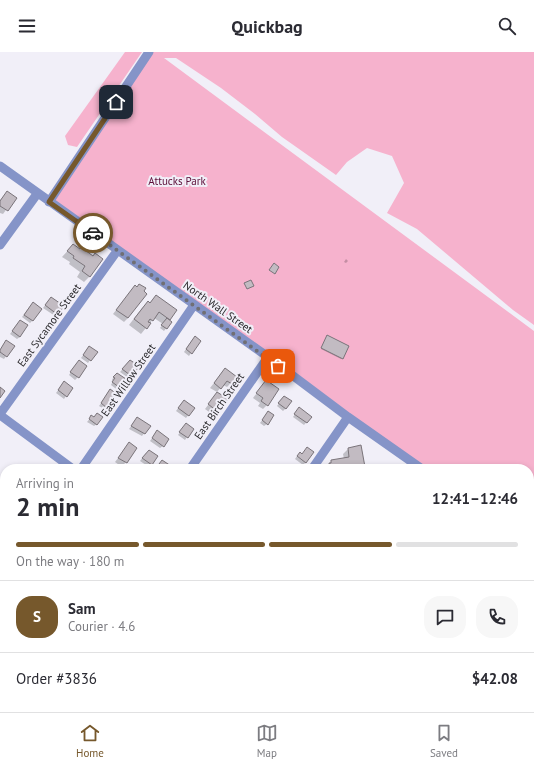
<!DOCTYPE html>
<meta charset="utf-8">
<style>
:root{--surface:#fff;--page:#f7f7f7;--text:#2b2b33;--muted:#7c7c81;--line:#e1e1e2;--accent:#76582c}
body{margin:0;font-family:"PT Sans",sans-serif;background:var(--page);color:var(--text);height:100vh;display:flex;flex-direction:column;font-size:15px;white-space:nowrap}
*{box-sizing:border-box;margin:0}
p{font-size:13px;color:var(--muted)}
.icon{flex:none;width:22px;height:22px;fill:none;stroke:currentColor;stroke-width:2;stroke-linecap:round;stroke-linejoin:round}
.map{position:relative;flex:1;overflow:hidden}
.panel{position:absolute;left:0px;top:412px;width:534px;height:248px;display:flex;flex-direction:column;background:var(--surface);border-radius:16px 16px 0 0;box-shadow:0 2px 6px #0003}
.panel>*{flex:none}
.pin{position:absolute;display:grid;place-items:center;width:34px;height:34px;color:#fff;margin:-17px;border-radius:8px;box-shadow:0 2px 6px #0006}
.courier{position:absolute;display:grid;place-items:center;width:40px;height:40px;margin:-20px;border:3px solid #76582c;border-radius:50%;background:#fff;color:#222;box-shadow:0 1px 5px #0007}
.summary em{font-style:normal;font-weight:700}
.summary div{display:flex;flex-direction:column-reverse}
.summary{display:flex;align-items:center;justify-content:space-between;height:68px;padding:0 16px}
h1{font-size:26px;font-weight:700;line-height:30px}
.bar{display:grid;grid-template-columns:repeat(4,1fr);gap:6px 4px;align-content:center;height:48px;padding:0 16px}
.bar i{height:5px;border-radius:3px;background:var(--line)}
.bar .current{background:var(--accent)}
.bar p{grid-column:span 4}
.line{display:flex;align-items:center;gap:10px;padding:0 16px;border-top:1px solid var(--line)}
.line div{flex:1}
.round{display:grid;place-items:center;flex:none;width:42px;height:42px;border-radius:16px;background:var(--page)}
header{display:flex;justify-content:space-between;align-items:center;height:52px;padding:0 16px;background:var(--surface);font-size:18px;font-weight:700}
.tabs{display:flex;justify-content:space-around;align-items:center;height:56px;border-top:1px solid var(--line);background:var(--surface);font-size:11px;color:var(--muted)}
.tabs a{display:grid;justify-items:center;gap:2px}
.tabs .current{color:var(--accent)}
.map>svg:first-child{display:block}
</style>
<header><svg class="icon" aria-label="menu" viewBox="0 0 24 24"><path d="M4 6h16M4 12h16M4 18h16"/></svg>Quickbag<svg class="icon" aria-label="search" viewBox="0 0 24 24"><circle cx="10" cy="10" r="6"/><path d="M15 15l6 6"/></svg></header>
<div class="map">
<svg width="534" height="660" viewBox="0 0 534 660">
<rect width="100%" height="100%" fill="#f1eff8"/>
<path fill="#f6b2cd" d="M125 0H142L77 95 68 93 65 84Z
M149 0H534V273L513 258 417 177 387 161 404 131 392 104 367 96 347 110 336 123 282 85 255 62 221 36 176 6H164L534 279V443L529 450V417H419L49 150Z"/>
<path fill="#0003" d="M7 141 15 146 3 162 0 161V148Z
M73 193 80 198 90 224 84 230 77 225 80 220 69 212 70 210 62 205Z
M346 207 348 209 346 211 344 210Z
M135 234 128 266 124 270 113 262Z
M156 244 175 258 168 268 171 270 164 279 160 276 163 272 154 266 141 282 129 273 142 256 148 250 149 252Z
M49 248 57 262 55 264 43 256Z
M30 254 33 268 30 271 22 265Z
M20 269V285L17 287 10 282Z
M326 286 342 306 341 307 321 297Z
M192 288 191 301 189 304 184 300Z
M4 292 13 294 4 307 0 305V298Z
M87 298 90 308 88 311 81 306Z
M130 309 138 315 132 321 131 320 127 325 120 320Z
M76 312 78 325 75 328 69 323Z
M225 317 231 331 227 335 223 333 217 340 210 336Z
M114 324 122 337 120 340 111 333 113 329 112 328Z
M266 329 267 353 263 357 258 354 260 351 253 346Z
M62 333 66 344 64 347 56 341Z
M108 341 106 355 104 357 99 354Z
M214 345 217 359 213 363 205 357Z
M282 347 286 356 283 359 277 354Z
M181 352 194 356 186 366 176 359Z
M297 359 311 365 304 373 293 365Z
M266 363 267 372 264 374 260 371Z
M92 364 97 372 94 374 87 370Z
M135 369 149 375 142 384 129 377Z
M186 372 187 385 185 388 178 383Z
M155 382 163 394 160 396 150 389Z
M129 392 136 396 122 415 115 410Z
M348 397 366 417H324L332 409 344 407 343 402Z
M146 401 157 405 149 415 140 409Z
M302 403 306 410 303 413 295 407 297 404Z
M3 434 5 436 2 439 1 437Z
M534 474V483L530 480Z
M534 543V555L529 551Z
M5 546V563L0 560V553Z
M187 655H197L193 660Z
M234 655H243L249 659 230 660Z"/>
<path fill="#c2bbc2" stroke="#7a747a" d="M7 139 17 146 8 159 0 154V149Z
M73 192 80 197 81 195 93 204 95 201 103 207 90 225 82 219 85 214 73 206 74 204 67 199Z
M274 211 279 215 275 222 269 218Z
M251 228 254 234 247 237 244 231Z
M139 232 146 236 144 239 147 242 128 266 116 258 135 233 137 235Z
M156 243 177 258 170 268 159 260 153 269 150 267 148 270 151 271 147 277 134 267 148 249 150 251Z
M51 245 64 254 58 263 45 253Z
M33 250 42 257 33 269 24 263Z
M167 266 172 270 167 277 161 273Z
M20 268 28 273 20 285 12 279Z
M327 283 349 294 343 307 321 296Z
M195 284 201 289 192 302 186 297Z
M6 288 15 294 7 305 0 300V298Z
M89 294 98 300 91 309 83 303Z
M79 308 87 314 79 326 70 320Z
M130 308 139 314 136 319 134 318 130 323 122 317Z
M225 316 237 325 232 332 227 329 221 337 214 331Z
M117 321 129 329 123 338 112 330 115 326 113 325Z
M266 328 279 337 268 354 261 349 263 346 256 341Z
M64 329 73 336 67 345 58 338Z
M0 335 5 339 0 346Z
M110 337 117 342 107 356 101 351Z
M217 340 228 347 218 360 208 352Z
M284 344 292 349 286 357 278 351Z
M184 348 195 356 189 364 178 356Z
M299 355 312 365 307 371 294 362Z
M268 359 274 363 268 373 262 368Z
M97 361 103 365 97 373 89 367 91 363 94 365Z
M137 365 151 374 145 382 131 374Z
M186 371 194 377 188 386 179 380Z
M157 378 169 387 164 395 152 386Z
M129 390 137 396 127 411 118 406Z
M361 393 365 415H366L367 417H330L329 411H331V408L349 405 348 396Z
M307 395 314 400 306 411 297 404 300 400 302 402Z
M149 398 158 404 152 413 142 406Z
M162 408 171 414 169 417 156 416Z
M5 545V559L0 556V552Z
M0 649 6 656 4 660H0Z
M234 655H244L250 659 231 660Z"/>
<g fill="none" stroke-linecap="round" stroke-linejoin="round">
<path stroke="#8594c8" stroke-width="9" d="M0 114 268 305 348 365 422 417
M49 150 149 0
M0 193 37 142
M0 362 117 199
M0 363 73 417
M81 417 194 253
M190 417 268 305
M312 417 348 365
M529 458 534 452
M529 497 534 501
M0 534 5 527
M529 604 534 595
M406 655 415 660
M21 660 24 655
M143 660 147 655
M263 660 266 655
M395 660 399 655
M498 660 500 655"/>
</g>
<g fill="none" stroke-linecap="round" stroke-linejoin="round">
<path stroke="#706f74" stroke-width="4" stroke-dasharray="0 7.2" d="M93 181 278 314"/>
<path stroke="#76582c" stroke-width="5" d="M93 181 49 150 116 50"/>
</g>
<g text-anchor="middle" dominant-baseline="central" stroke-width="4" stroke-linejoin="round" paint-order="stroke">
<g font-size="11" fill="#5c0e38" stroke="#f1eff8">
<text x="177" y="129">Attucks Park</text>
</g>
<g font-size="11" fill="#2b2a2d" stroke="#f1eff8">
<text transform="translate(218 255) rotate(35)">North Wall Street</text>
<text transform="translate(49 273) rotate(-54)">East Sycamore Street</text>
<text transform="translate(128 328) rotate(-55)">East Willow Street</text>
<text transform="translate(219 354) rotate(-55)">East Birch Street</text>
</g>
</g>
</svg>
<div class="pin" style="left:278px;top:314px;background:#ea580c"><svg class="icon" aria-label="bag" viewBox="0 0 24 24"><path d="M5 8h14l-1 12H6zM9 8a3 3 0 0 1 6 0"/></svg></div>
<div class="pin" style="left:116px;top:50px;background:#1f2937"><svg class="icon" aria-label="home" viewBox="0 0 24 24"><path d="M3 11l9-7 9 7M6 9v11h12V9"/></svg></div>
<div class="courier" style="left:93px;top:181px"><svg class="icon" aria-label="car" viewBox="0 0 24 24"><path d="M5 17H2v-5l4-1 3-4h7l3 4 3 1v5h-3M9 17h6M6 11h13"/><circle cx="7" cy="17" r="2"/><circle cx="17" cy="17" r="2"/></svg></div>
<section class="panel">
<div class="summary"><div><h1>2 min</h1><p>Arriving in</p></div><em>12:41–12:46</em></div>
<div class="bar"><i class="current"></i><i class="current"></i><i class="current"></i><i></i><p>On the way · 180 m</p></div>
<div class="line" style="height:72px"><b class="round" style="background:var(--accent);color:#fff">S</b><div><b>Sam</b><p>Courier · 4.6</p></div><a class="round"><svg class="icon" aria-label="chat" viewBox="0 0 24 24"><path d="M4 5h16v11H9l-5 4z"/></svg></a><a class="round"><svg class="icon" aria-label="phone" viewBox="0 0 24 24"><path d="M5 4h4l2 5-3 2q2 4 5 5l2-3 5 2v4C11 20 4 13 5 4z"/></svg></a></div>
<div class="line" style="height:52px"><div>Order #3836</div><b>$42.08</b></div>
</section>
</div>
<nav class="tabs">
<a class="current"><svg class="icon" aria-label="home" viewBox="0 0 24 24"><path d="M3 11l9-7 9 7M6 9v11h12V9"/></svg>Home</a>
<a><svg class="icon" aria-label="map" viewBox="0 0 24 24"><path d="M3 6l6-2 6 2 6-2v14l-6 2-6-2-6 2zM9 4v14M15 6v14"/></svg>Map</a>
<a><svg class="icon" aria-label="saved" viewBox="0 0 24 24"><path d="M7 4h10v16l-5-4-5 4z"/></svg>Saved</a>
</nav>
